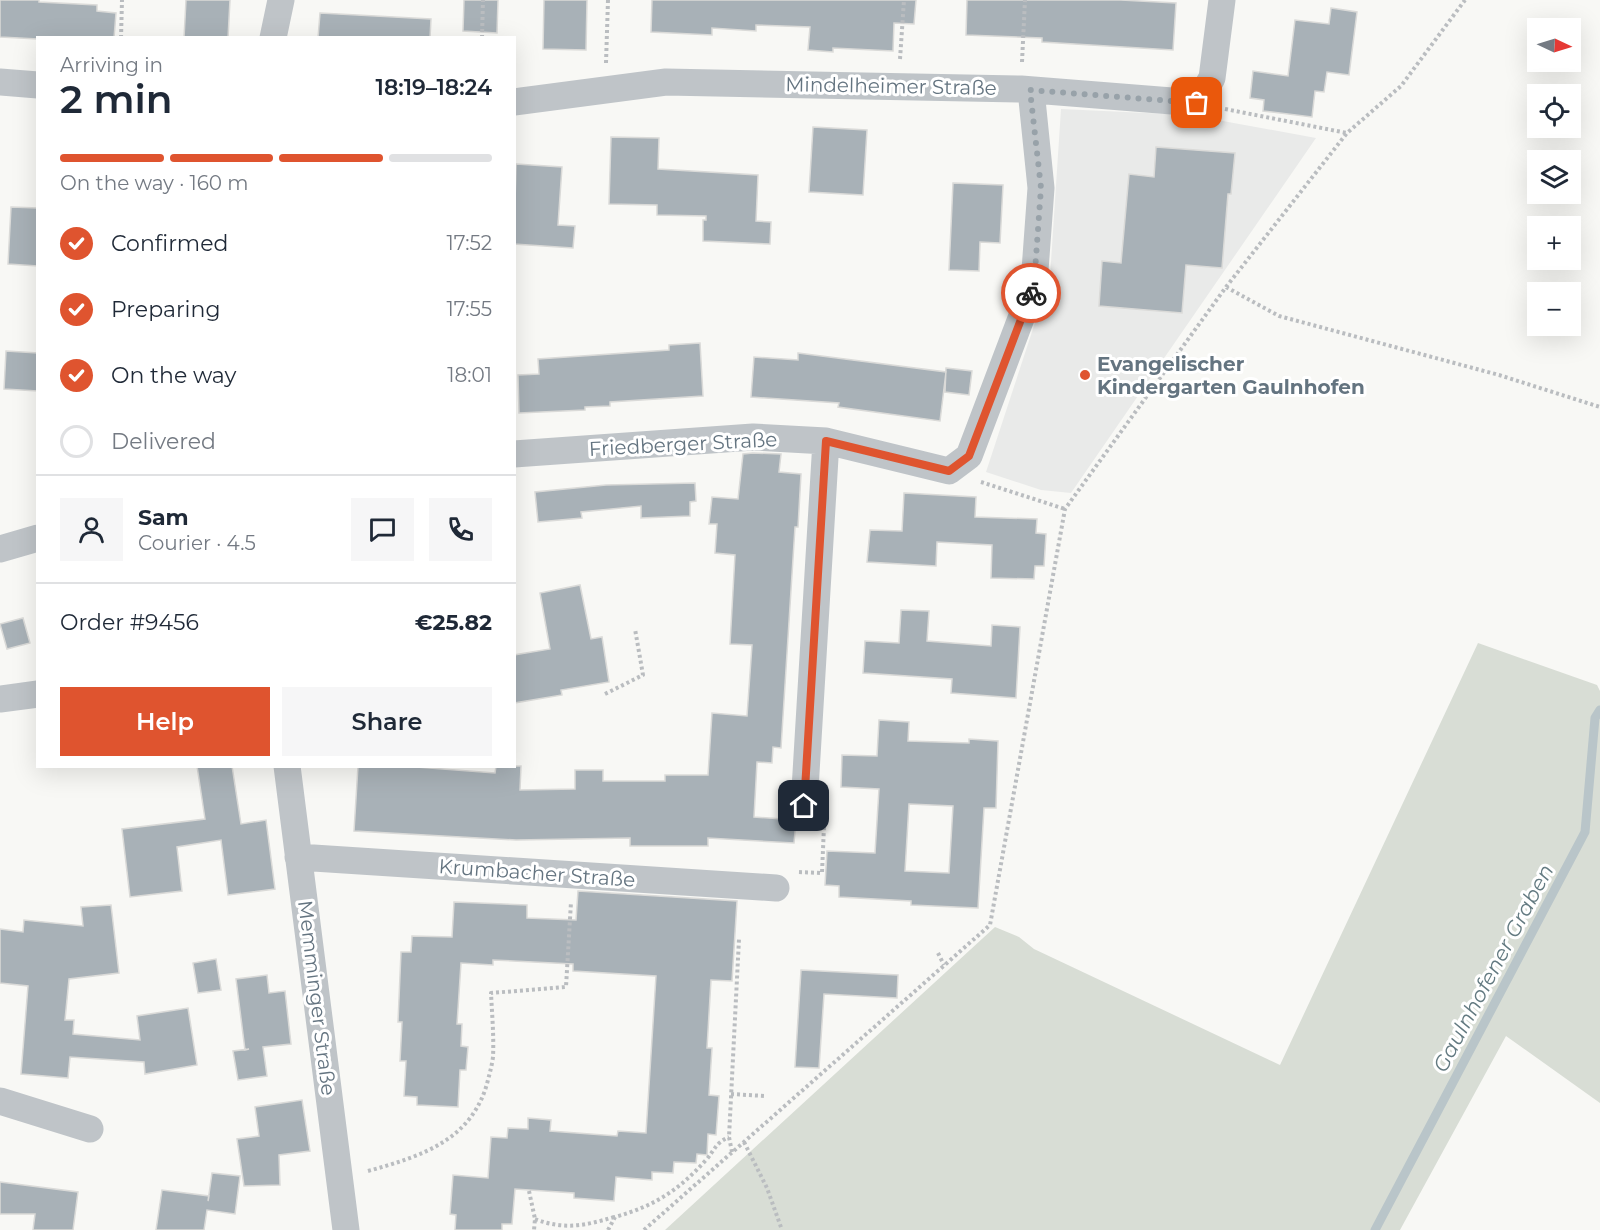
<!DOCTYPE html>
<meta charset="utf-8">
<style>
:root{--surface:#fff;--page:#f6f6f7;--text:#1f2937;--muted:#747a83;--line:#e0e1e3;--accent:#df542f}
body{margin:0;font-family:Montserrat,sans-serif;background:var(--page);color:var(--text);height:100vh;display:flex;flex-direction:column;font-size:22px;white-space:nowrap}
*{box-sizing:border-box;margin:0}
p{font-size:20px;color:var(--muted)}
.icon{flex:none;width:33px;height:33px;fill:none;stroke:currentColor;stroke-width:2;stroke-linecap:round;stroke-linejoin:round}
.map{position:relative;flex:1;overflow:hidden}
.drawer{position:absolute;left:36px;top:36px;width:480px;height:732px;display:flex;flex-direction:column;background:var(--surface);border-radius:0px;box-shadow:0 6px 24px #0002}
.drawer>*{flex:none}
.needle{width:39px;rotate:94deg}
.buttons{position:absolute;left:1527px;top:18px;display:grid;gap:12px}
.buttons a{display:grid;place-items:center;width:54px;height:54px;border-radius:0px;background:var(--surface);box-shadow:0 6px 24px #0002;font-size:30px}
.pin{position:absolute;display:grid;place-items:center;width:51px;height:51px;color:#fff;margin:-26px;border-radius:12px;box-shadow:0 3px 9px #0006}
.courier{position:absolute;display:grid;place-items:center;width:60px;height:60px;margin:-30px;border:4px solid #df542f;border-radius:50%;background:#fff;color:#222;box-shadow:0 2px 8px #0007}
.headline em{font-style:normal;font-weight:600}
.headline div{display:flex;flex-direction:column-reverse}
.headline{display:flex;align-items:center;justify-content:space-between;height:102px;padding:0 24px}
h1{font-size:39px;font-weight:600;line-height:45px}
.bar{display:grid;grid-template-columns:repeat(4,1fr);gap:9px 6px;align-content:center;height:72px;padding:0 24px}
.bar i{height:8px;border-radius:4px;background:var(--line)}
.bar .selected{background:var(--accent)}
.bar p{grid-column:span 4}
.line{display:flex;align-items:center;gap:15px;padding:0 24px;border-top:2px solid var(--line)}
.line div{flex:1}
.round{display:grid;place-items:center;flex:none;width:63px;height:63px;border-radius:0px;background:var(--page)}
ol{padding:0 24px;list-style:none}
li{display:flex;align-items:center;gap:18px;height:66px}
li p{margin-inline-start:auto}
li .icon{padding:6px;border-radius:50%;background:var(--accent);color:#fff;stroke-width:4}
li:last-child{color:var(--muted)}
li i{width:33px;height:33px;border:3px solid var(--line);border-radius:50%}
.button{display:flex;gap:12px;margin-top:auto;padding:12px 24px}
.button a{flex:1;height:69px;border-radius:0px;background:var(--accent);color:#fff;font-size:24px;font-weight:600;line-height:69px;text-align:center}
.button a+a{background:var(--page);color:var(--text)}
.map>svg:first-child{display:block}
</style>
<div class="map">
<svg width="1600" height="1230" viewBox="0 0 1600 1230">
<rect width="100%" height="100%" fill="#f8f8f5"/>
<path fill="#e9eae9" d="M1061 109 1190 115 1316 138 1071 493 1041 490 986 472 1050 277Z"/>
<path fill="#d8ddd5" d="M1478 643 1597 685 1600 691V1103L1506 1036 1400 1230H665L995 927 1019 937 1034 949 1280 1065Z"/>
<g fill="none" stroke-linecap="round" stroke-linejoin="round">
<path stroke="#b9c5c9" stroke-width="9" d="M1375 1230 1585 832 1595 718 1600 710"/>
</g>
<path fill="#a8b1b7" stroke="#dadad8" stroke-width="1.5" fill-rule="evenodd" d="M0 0H39V2L97 5V11L116 13 114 38 38 39 0 37Z
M186 0H230L228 38H184Z
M464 0H498L497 33 463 31Z
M544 0H587L586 50 543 49Z
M652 0H916L914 24 894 23 893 51 833 48V52L808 50 810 27 756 25V31L712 28V35L651 32Z
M967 0H1121L1176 3 1173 50 1042 42V38L966 35Z
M1331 8 1357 12 1349 75 1327 72 1324 92 1315 91 1312 117 1263 111 1264 100 1250 98 1253 71 1288 76 1295 20 1329 24Z
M320 13 431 19 430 38H318Z
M813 127 867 130 863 195 809 192Z
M611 137 659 138 658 169 758 175 756 221 771 222 770 244 703 241V220H706V216L657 215V205L609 204Z
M1156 147 1235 153 1231 194H1228L1222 268 1186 265 1182 313 1099 306 1102 261 1121 263 1129 174 1154 177Z
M516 164 562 167 558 225 575 226 573 248 514 244Z
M953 183 1003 185 1000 243 980 242 979 271 949 270Z
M11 207 38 208V266L8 264Z
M700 343 703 396 610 402V406L585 407V410L519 413 518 375 539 374 538 359 669 350V345Z
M6 351 38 353V391L4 389Z
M798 353 946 372 940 421 838 407 839 403 751 397 754 357 798 360Z
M946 368 972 371 969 395 945 392Z
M753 453 781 454 779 472 801 474 798 527H795L781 748 773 747 772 763 757 762 754 817 796 820 794 843 708 838V846H630V838L516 840 354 831 358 766H403L495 773 496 766H521L520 790 575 789V770H603V781H665V775H708L712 713 747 716 752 645 730 644 735 555 715 553 717 524H709L712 497 738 499 743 454Z
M695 483 696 501 690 502V516L641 518V506L581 512 582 518 538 522 535 492 606 485Z
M904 493 976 497 975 517 1037 519 1036 533 1046 534 1044 566H1035L1034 579 991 578 992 545 937 542 936 566 867 562 870 530 902 531Z
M580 585 591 639 602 637 609 682 561 690 562 695 514 703V655L550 649 540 593Z
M901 610 929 611 927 641 991 646 992 625 1020 627 1016 698 951 693 952 679 863 673 865 641 899 643Z
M23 618 30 643 7 649 0 624Z
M879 720 909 722 908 741 969 743V739L998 741 996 808H984L978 908 911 905V901L839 897V886L825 885 827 851 875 853 879 789 841 787 842 755 877 756ZM909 804 953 806 949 873 905 871Z
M197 766H232L241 824 266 820 275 889 228 895 221 840 177 847 182 891 130 897 122 829 205 819Z
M578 891 737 901 732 981 711 980 707 1048H712L709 1095 719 1096 716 1135 708 1134 707 1155 697 1154 696 1163 674 1162 673 1173 652 1172V1180L616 1177 614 1201 574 1198V1193L515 1189 512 1224H502V1230H455L456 1215 450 1214 453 1175 488 1178 491 1137 507 1138 508 1128 528 1129V1118L551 1120 550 1131 617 1136 618 1131 646 1133 656 976 573 971V964L493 960V965L461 963 457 1024H462L461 1046 468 1047 466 1070H460L458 1107 417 1105V1097L404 1096 406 1061H400L402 1022H398L401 952H411L412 936 452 937 454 902 527 905V918L576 920Z
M111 905 119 973 69 979 65 1020H74L73 1034 140 1040 137 1016 188 1008 197 1065 145 1074 144 1062 70 1057 68 1078 21 1074 28 986 0 983V929L23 932 24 920 83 926 81 907Z
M216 959 221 990 198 993 193 963Z
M801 970 898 975 897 998 824 994 819 1068 795 1067Z
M267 975 269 993 285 991 291 1044 263 1047 267 1076 238 1080 233 1051 249 1049 245 1050 236 979Z
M302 1100 310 1151 279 1155 280 1185 244 1186 237 1139 259 1136 255 1107Z
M212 1173 240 1176 235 1214 207 1210 204 1230H156L162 1190 209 1196 208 1201Z
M0 1182 78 1192 73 1230H33L35 1214H0Z"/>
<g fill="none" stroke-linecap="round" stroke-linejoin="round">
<path stroke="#babdc0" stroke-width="4" stroke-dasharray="3 3" stroke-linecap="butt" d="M121 38 122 0
M482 38 483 0
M900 59 904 0
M1022 62 1025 0
M606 63 608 0
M1225 109 1347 133
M1226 287 1279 316 1499 375 1600 407
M981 482 1065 509
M605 694 643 675 635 629
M799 872 822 873 824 826
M938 953 944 965
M731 1094 765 1096
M744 1142 767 1188 782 1230
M732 1152 729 1137 739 939
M368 1171C422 1156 473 1140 488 1080 490 1072 492 1065 493 1057 494 1036 492 1014 491 993L566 987 571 902
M529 1191 535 1219 534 1230
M535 1219C564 1230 584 1226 614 1217
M608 1230 615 1217C654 1206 678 1191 706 1160 715 1150 715 1143 729 1137
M644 1230 990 925 1065 509 1226 287 1347 133 1401 86 1465 0"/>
<path stroke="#bfc4c8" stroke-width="27" d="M273 38 281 0
M0 82 38 85
M514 102 666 82 1021 89 1197 103 1212 78 1222 0
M514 454 753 437 826 441 949 471 969 456 1034 284 1041 188 1031 90
M0 549 38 538
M0 699 38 694
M287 766 346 1230
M804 806 826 441
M298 857 776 888
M0 1101 90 1129"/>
</g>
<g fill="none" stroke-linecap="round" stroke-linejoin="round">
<path stroke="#98a2a9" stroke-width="6" stroke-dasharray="0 10.8" d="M1031 293 1034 285 1041 188 1030 90 1197 103"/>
<path stroke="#df542f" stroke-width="8" d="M804 806 826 441 949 471 969 456 1031 293"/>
</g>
<circle fill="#df542f" stroke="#fff" stroke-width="2" cx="1085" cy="375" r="6"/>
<g text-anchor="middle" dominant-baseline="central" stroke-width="6" stroke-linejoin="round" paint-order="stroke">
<g font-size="20" fill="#647480" stroke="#fff">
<text transform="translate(891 86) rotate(1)">Mindelheimer Straße</text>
<text transform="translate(683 444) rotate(-3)">Friedberger Straße</text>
<text transform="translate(537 873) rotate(4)">Krumbacher Straße</text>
<text transform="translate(317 998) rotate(83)">Memminger Straße</text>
</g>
<g font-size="20" font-weight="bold" fill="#647480" stroke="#fff" text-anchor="start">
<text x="1097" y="364">Evangelischer<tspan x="1097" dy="23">Kindergarten Gaulnhofen</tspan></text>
</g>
<g font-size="21" font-style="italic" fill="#637a81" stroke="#fff">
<text transform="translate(1493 968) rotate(-62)">Gaulnhofener Graben</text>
</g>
</g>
</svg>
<div class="buttons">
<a><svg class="needle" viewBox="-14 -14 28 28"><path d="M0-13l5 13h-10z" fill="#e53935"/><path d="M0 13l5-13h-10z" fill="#747a83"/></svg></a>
<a><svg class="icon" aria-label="locate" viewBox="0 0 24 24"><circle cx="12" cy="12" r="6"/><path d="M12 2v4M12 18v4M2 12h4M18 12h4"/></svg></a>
<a><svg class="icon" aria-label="layers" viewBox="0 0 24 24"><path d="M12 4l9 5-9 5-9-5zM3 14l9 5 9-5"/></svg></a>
<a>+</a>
<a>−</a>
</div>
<div class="pin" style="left:1197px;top:103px;background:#ea580c"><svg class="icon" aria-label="bag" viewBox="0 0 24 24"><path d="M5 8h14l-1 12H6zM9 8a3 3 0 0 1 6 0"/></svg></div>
<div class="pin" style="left:804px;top:806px;background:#1f2937"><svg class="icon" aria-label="home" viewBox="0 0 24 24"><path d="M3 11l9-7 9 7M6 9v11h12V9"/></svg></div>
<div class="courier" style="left:1031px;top:293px"><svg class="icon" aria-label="bike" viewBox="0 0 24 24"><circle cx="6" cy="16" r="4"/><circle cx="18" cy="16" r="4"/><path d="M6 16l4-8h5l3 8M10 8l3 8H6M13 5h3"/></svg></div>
<section class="drawer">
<div class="headline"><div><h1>2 min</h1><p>Arriving in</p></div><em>18:19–18:24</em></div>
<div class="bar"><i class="selected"></i><i class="selected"></i><i class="selected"></i><i></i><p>On the way · 160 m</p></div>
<ol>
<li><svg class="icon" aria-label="check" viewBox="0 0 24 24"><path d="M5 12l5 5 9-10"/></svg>Confirmed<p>17:52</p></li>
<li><svg class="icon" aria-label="check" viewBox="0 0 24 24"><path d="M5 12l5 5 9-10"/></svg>Preparing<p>17:55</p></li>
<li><svg class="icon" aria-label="check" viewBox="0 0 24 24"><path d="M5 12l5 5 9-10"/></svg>On the way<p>18:01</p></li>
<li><i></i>Delivered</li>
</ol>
<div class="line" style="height:108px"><a class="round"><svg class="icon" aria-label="person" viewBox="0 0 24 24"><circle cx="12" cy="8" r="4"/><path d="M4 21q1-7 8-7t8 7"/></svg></a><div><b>Sam</b><p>Courier · 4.5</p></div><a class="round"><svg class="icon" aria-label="chat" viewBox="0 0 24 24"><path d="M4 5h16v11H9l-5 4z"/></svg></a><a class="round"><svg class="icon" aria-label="phone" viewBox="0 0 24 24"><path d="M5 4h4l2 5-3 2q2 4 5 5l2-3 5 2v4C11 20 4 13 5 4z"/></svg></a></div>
<div class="line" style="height:78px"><div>Order #9456</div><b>€25.82</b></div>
<div class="button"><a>Help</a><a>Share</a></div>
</section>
</div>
